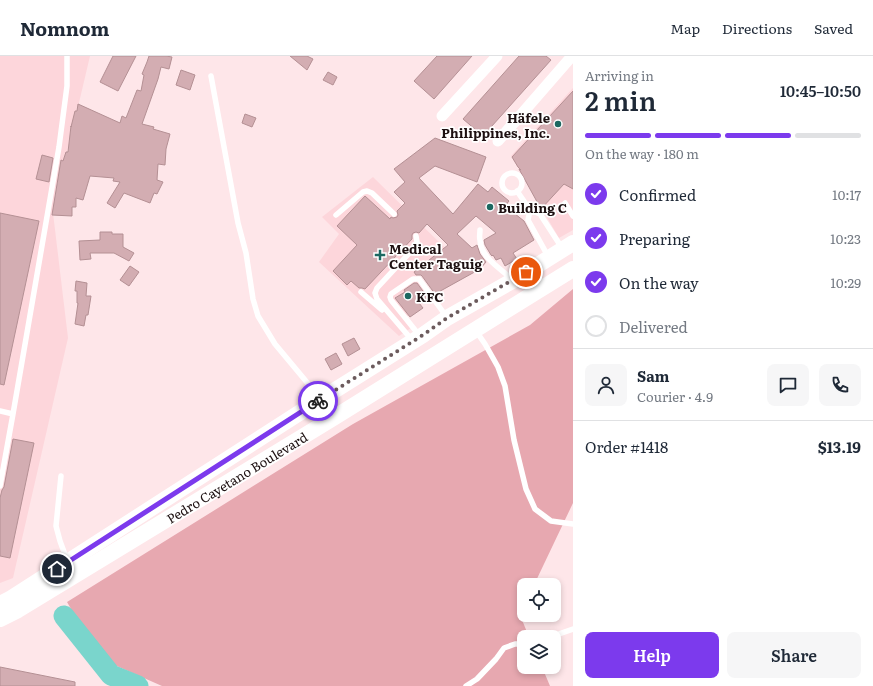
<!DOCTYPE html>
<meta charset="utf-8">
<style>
:root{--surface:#fff;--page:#f6f6f7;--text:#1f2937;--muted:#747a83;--line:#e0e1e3;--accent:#7c3aed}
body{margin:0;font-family:Literata,serif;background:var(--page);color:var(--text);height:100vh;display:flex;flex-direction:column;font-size:15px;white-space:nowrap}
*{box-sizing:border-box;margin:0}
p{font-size:13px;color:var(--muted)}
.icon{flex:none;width:22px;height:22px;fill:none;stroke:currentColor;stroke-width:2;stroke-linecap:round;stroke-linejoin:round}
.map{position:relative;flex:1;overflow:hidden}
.panel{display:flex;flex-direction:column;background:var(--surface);width:300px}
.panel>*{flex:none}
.tools{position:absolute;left:517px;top:522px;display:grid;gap:8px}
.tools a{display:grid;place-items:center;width:44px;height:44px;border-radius:8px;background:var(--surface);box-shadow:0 2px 6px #0003;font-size:20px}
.pin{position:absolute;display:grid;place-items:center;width:34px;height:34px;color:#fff;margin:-17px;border:2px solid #fff;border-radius:50%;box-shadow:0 1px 4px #0007}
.courier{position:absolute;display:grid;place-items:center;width:40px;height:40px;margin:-20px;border:3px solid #7c3aed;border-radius:50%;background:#fff;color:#222;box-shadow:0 1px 5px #0007}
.head em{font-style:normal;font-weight:600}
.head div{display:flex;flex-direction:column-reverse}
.head{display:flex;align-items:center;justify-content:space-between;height:68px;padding:0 12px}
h1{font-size:26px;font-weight:600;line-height:30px}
.bar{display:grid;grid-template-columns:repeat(4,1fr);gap:6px 4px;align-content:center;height:48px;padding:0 12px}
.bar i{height:5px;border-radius:3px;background:var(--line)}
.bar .on{background:var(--accent)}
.bar p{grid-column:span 4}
.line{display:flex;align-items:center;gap:10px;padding:0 12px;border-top:1px solid var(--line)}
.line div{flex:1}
.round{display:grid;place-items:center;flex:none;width:42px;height:42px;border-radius:8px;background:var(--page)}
ol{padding:0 12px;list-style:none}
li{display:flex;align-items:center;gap:12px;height:44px}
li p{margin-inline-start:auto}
li .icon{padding:4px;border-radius:50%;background:var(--accent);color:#fff;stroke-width:4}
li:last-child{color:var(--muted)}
li i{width:22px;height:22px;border:2px solid var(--line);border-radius:50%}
.action{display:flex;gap:8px;margin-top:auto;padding:8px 12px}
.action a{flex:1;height:46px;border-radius:8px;background:var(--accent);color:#fff;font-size:16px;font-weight:600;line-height:46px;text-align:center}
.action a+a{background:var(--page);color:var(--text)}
header{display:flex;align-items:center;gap:24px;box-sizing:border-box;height:56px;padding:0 20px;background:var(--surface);border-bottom:1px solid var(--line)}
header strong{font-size:19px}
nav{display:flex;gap:22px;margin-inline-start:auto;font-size:14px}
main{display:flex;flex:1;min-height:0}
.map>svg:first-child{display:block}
</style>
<header>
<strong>Nomnom</strong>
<nav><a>Map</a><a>Directions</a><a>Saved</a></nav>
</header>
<main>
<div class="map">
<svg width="573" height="630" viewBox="0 0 573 630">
<rect width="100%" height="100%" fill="#fee6e9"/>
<path fill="#fdd6db" d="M0 0H90L53 157 68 282 13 522 0 527Z
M573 32V174L559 182 511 100Z
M373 121 445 192 414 216 433 239 404 263 411 272 399 280 319 206 339 178 322 161Z"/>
<path fill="#e7a8b0" d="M573 233V447L534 529H524V550L520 559 529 581H524V611H542L550 630H162L110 607 89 584 67 546 353 368 530 269Z"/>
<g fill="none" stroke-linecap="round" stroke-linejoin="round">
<path stroke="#7ad5cc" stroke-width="21" d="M64 560 111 619 138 630"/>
</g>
<path fill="#d3adb2" stroke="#b49094" d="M113 0H136L118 35 100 26Z
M149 0H166L172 1 169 13 161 11 158 23 142 68 154 71 153 73 170 78 166 93 165 109 158 108 157 124 163 126 157 138 154 137 150 147 124 137 115 152 107 147 120 126 113 125 114 122 90 120 83 144 76 142V151H72V160L52 159 61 104 63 105 66 96H68L71 70V71L75 55H77L78 48 120 67 122 60 126 62 137 34 141 35 144 19 142 18 147 6Z
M290 0H307L313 3 307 14Z
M437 0H472L434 43 414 25Z
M519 0H546L551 4 483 80 463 63Z
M181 14 195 19 190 34 176 29Z
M328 16 337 21 333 29 323 24Z
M573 35V133L564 128 541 153 519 113 521 114 518 111 512 101Z
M245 58 256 62 252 71 242 67Z
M435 82 486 101 477 126 435 110 419 122 453 158 478 128 488 136 492 131 509 145 505 150 524 165 534 184 513 197 517 203 505 210 501 202 496 204 493 199 492 200 491 199 485 189 484 184 496 177 476 160 457 178 472 192 477 189 480 198 486 206 480 213 435 238 422 220 421 219H416L414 216 448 189 427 168 419 177 416 176 413 177 412 179V183L365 233 362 232H359L351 225 347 229 333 215 357 189 337 170 365 140 390 163 391 161 393 162 397 161 398 159 397 155 405 147 394 136 405 126 394 113Z
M42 99 53 102 49 126 36 123Z
M0 157 39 165 4 329 0 328Z
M100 176H112V178H123V191L134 197 129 205 114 197H90L91 203 80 204 79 185 100 184Z
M130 210 139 216 129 230 120 224Z
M76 225 87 227 86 240H91L88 259H86L84 270 75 268 78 247H77V235H75Z
M414 227H417L428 242 419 247 423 252 410 261 395 242 405 236 404 234Z
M354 282 360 293 348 300 342 288Z
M336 297 342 308 331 314 325 303Z
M13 383 34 387 10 502 0 500V442L2 434 4 431Z
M0 611 75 626V630H0Z"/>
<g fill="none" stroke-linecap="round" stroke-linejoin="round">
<path stroke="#fff" stroke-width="5.5" d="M211 20 238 167 246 197 253 243 258 260 275 288 320 342
M502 127a10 10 0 1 1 20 0a10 10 0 1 1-20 0Z
M517 135 530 154 540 158 562 192
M565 147 573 160
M530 154 528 164 549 202
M336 159 363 136 367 135 372 137 394 158
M480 174C480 178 479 181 480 184 481 202 500 212 512 223
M361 236 382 254
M476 275 485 288 498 311 505 330 514 384 526 433 535 453 551 465 573 468
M419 279 391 244 390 241 391 238 413 223H419L446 260
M412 284 377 243 375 237 377 232 414 192 417 186 416 180
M0 355 13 358 0 430
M13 358 59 91 67 30V0
M61 420 56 470 60 485 67 504
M550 581 573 573
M466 630 477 623 496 603 504 592 515 588H524"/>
<path stroke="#fff" stroke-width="11" d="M442 60 497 0
M498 85 572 0"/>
<g stroke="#fff" stroke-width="16">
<path d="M0 548 10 543 321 343 423 279 447 262 514 224 573 187"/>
<path id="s1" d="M0 563 18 554 335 361 573 213"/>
</g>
</g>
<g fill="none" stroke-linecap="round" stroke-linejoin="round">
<path stroke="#6c5b5d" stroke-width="4" stroke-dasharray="0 7.2" d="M318 345 423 279 447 262 526 216"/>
<path stroke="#7c3aed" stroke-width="5" d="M57 513 318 345"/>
</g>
<g fill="#1c6861" stroke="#fff" stroke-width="1.5">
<circle cx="558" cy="68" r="4"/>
<circle cx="490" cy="151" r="4"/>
<path d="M378 193h4v4h4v4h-4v4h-4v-4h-4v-4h4z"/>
<circle cx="408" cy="240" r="4"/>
</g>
<g text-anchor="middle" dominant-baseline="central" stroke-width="3.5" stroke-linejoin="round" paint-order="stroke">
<g font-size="13" font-weight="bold" fill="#1d1011" stroke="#fff" text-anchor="start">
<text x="550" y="61" text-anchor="end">Häfele<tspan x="550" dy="15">Philippines, Inc.</tspan></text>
<text x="498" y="151">Building C</text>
<text x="389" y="192">Medical<tspan x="389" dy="15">Center Taguig</tspan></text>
<text x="416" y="240">KFC</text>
</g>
<g font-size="13" fill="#1d1011" stroke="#fff">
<text stroke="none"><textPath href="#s1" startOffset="276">Pedro Cayetano Boulevard</textPath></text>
</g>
</g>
</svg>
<div class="tools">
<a><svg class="icon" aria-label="locate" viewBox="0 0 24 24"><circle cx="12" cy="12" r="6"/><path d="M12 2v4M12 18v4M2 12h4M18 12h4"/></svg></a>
<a><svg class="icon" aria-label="layers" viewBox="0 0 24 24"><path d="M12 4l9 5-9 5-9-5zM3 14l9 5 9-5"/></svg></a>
</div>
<div class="pin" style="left:526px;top:216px;background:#ea580c"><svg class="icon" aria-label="bag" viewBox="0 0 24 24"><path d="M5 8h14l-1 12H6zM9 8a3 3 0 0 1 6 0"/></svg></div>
<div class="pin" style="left:57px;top:513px;background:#1f2937"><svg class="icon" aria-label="home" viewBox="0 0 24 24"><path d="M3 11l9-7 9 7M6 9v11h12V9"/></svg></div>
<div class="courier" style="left:318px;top:345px"><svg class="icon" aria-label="bike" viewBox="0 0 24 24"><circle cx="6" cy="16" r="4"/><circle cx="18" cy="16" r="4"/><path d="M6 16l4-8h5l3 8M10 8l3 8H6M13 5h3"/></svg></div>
</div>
<section class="panel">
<div class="head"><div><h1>2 min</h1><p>Arriving in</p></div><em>10:45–10:50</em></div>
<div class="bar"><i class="on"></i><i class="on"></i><i class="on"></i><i></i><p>On the way · 180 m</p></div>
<ol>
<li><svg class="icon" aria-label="check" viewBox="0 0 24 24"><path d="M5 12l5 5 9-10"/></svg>Confirmed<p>10:17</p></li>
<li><svg class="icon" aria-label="check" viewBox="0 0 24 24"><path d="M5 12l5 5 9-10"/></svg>Preparing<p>10:23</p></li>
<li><svg class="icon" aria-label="check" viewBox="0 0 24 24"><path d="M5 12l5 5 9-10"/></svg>On the way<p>10:29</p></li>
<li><i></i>Delivered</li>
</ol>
<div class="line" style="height:72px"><a class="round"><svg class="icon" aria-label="person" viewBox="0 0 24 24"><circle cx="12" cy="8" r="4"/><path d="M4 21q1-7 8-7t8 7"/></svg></a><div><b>Sam</b><p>Courier · 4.9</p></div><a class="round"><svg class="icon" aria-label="chat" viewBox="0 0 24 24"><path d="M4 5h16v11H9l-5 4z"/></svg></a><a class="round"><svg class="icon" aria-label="phone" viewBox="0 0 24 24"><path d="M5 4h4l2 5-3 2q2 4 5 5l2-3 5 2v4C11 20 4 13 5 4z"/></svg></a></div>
<div class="line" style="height:52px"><div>Order #1418</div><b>$13.19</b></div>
<div class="action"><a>Help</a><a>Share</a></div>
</section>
</main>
